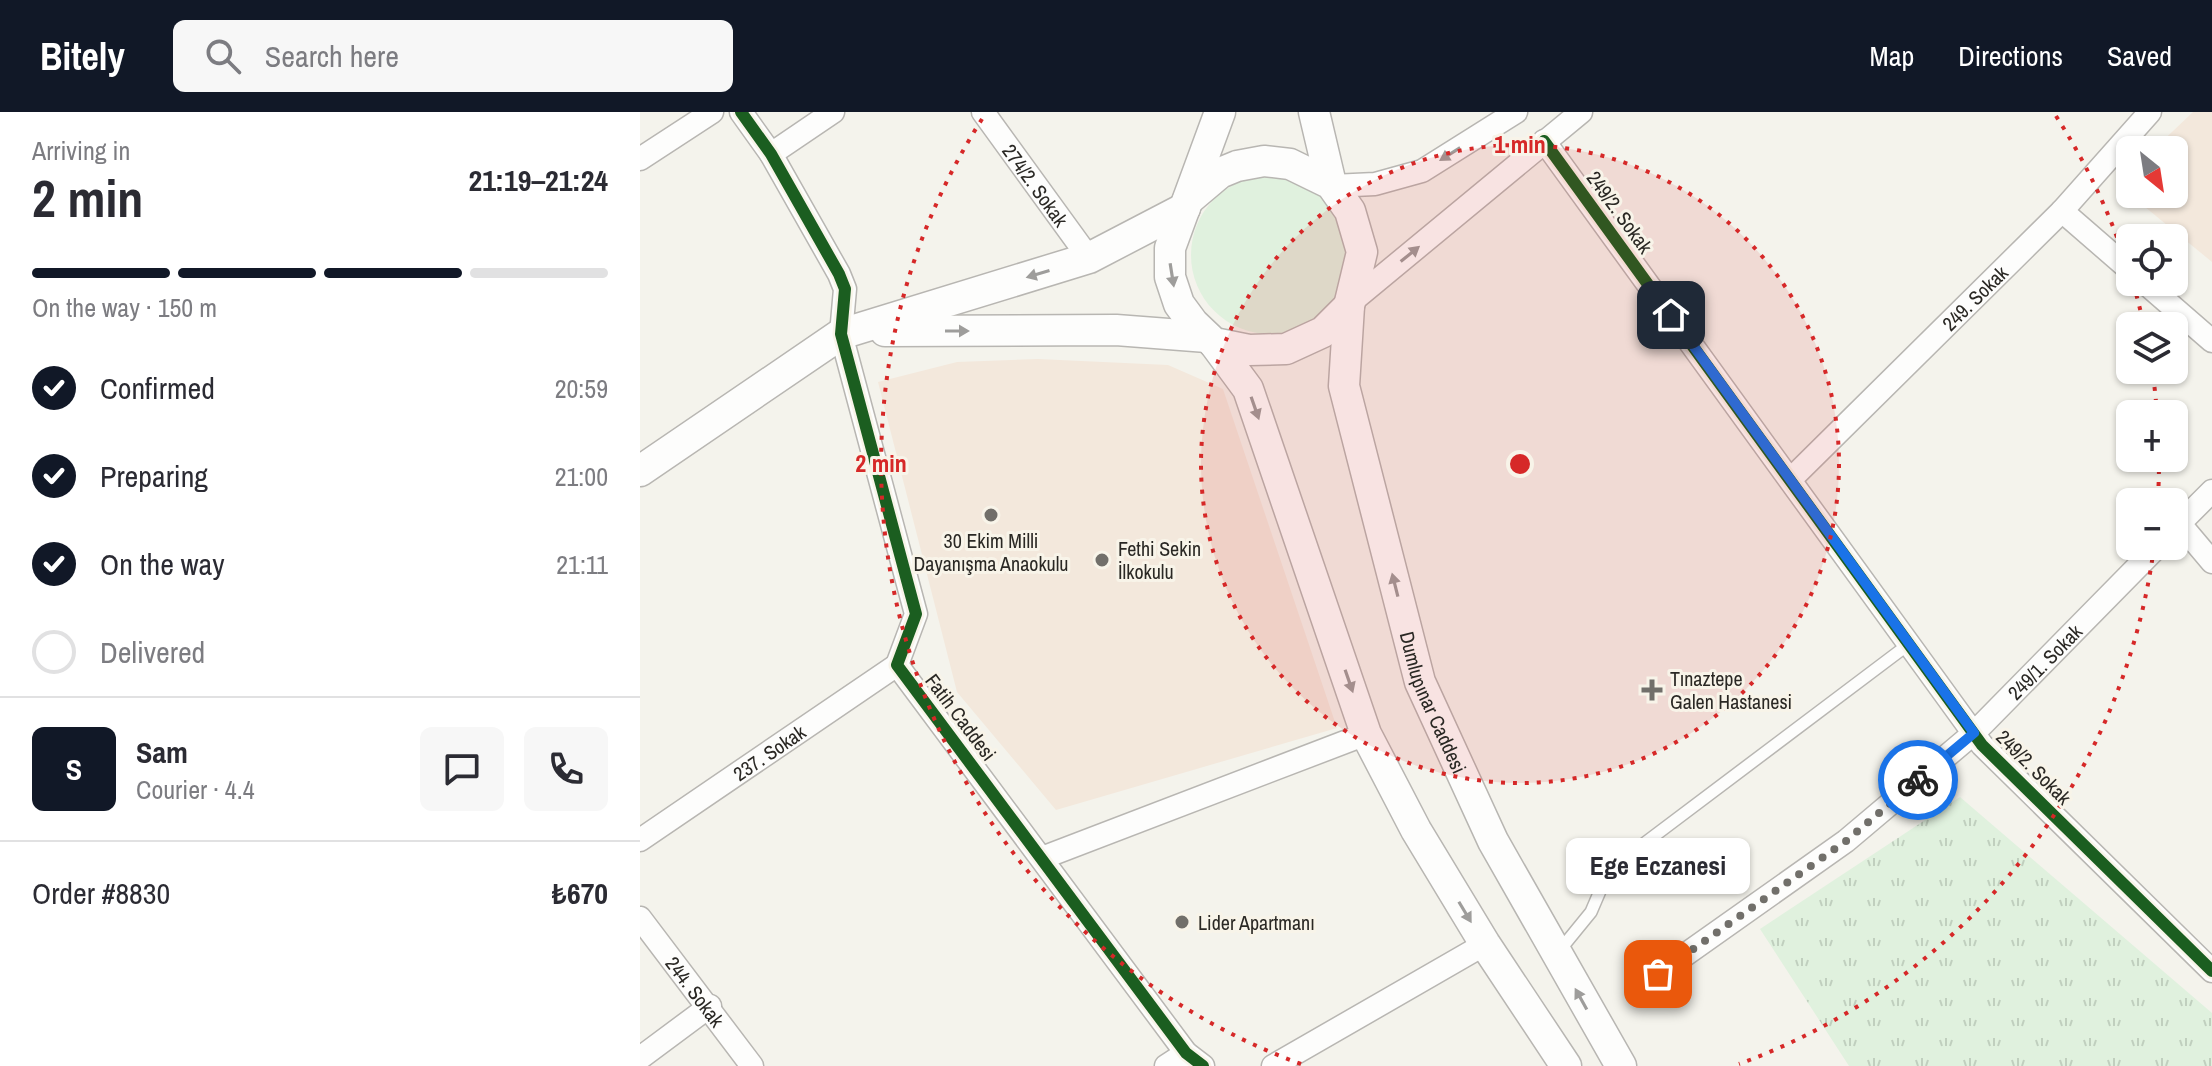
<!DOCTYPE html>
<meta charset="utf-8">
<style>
:root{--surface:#fff;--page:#f7f7f7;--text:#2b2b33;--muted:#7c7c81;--line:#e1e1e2;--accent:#111827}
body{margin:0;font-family:"Archivo Narrow",sans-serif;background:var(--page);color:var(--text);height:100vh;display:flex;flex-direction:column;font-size:30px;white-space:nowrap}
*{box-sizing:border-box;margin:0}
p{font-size:26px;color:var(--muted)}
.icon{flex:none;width:44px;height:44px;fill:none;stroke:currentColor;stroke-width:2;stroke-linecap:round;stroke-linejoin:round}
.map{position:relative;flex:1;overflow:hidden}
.panel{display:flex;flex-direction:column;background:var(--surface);width:640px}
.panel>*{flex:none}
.needle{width:52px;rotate:150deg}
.fabs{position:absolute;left:1476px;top:24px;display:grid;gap:16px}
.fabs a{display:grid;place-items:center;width:72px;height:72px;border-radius:12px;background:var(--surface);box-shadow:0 2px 6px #0004;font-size:40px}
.pin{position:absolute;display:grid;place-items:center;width:68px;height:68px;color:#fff;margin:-34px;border-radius:16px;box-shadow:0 4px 12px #0006}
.courier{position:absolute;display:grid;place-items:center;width:80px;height:80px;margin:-40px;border:6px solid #1a73e8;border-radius:50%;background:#fff;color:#222;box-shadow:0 2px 10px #0007}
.bubble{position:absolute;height:56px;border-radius:12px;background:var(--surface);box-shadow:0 2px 6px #0004;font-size:26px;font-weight:800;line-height:56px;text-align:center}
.headline em{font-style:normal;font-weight:800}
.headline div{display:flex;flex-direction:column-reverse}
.headline{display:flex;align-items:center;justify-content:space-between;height:136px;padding:0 32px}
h1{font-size:52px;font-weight:800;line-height:60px}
.bar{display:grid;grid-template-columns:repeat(4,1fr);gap:12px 8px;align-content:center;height:96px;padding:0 32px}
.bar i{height:10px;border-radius:6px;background:var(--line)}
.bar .current{background:var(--accent)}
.bar p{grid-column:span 4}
.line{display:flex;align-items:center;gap:20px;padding:0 32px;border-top:2px solid var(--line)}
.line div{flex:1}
.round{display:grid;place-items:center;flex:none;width:84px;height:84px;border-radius:12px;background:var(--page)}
ol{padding:0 32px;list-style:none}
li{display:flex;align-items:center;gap:24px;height:88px}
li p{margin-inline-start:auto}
li .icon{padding:8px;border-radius:50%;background:var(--accent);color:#fff;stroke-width:4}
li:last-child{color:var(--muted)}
li i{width:44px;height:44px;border:4px solid var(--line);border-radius:50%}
header{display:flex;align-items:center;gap:48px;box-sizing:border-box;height:112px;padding:0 40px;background:var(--accent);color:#fff}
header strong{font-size:38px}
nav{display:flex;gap:44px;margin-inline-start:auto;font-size:28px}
.search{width:560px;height:72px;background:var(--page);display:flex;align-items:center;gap:20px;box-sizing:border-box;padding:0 28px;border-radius:12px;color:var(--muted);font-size:30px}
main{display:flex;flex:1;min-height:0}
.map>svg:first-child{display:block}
</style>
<header>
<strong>Bitely</strong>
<div class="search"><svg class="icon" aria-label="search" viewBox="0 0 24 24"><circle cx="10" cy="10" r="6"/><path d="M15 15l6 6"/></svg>Search here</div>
<nav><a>Map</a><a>Directions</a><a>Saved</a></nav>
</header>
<main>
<section class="panel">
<div class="headline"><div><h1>2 min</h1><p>Arriving in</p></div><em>21:19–21:24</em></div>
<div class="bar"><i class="current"></i><i class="current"></i><i class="current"></i><i></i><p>On the way · 150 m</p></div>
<ol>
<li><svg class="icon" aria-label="check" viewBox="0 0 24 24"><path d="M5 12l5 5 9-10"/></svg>Confirmed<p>20:59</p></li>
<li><svg class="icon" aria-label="check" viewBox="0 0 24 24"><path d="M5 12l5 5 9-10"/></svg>Preparing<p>21:00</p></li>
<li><svg class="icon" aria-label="check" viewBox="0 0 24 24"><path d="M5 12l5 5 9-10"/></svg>On the way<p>21:11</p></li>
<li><i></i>Delivered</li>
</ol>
<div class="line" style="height:144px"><b class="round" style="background:var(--accent);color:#fff">S</b><div><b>Sam</b><p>Courier · 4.4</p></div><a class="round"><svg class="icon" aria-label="chat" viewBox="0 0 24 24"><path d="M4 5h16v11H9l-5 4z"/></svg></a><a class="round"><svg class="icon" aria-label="phone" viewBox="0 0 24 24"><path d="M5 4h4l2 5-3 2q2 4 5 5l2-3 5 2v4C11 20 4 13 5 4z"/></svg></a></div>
<div class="line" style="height:104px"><div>Order #8830</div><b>₺670</b></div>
</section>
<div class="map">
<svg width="1572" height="954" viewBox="0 0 1572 954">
<defs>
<pattern id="park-tufts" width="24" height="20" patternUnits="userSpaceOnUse" patternTransform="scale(2)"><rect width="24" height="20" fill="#e0f1de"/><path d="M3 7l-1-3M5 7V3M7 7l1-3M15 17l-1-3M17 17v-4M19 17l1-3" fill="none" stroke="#c0cfbe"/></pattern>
</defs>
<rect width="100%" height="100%" fill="#f4f3ec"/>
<path fill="#f3e8dc" d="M1553 0H1572V150L1477 72 1490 60V82H1534V38H1513Z
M398 247 528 253 583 277 697 616 416 698 317 580 238 270 317 250Z"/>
<path fill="#e0f1de" d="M551 143a79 79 0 1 1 158 0a79 79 0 1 1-158 0Z"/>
<path fill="url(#park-tufts)" d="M1320 685 1572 901V954H1209L1120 817Z"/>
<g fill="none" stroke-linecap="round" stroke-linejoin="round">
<defs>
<path id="service" d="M920 838 951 800 969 758 1269 532"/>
<g id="minor">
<path d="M101 0 131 42 199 162 205 177 201 222 276 502 257 553 546 941 563 954"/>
<path id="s1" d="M343 0 449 146"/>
<path d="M904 29 1342 633 1572 859"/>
<path d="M131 42 193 0"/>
<path d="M0 47 72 0"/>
<path d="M692 74 735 72 782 59 876 0"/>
<path d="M1422 99 1490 158"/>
<path d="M1504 170 1572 229"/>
<path d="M710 191 941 0"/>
<path id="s2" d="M1151 367 1422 99 1510 0"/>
<path d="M1540 412 1572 450"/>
<path d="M1534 417 1572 379"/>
<path id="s3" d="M0 728 257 553"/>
<path d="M402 746 726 622"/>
<path id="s4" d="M0 806 112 954"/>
<path id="s5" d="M1018 862 1206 729 1334 621 1518 434"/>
<path d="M0 946 70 894"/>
<path d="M526 954 546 941"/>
<path d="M633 954 845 832"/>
</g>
<g id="secondary">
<path d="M580 0 530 136V165L539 192 553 211 574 231 609 238 646 237 683 220 709 194"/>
<path d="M674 0 691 72"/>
<path id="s6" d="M548 88 580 61 597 54 624 49 650 52 691 72 710 99 722 140 709 194 704 274 780 570 853 729 981 954"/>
<path d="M245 219 476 218 567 225"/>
<path d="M574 231 608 277 726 622 776 718 845 832 926 954"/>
<path d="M0 359 201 222 449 146 545 96"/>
</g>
</defs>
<use href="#service" stroke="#b8b6b2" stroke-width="14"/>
<use href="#minor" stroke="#b8b6b2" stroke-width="25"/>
<use href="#secondary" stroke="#b8b6b2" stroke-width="33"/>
<use href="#service" stroke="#fdfdfc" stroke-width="11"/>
<use href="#minor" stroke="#fdfdfc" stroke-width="22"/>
<use href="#secondary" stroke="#fdfdfc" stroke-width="30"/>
<defs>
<path id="cycleway" d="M101 0 131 42 199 162 205 177 201 222 276 502 257 553 546 941 563 954
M904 29 1342 633 1572 859"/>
</defs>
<use href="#cycleway" stroke="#f8f4e9" stroke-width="17"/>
<use href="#cycleway" stroke="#1b5e20" stroke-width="12"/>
</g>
<defs><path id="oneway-solid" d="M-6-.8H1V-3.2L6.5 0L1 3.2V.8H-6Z" transform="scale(2)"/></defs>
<g fill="#9e9d9b">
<use href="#oneway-solid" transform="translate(810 42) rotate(148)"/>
<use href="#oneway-solid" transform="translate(770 142) rotate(-39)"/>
<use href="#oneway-solid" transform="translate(398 162) rotate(163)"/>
<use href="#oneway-solid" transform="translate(532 163) rotate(81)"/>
<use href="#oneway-solid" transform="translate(317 219)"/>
<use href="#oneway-solid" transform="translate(615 296) rotate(71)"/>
<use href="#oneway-solid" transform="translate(755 473) rotate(-104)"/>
<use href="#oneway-solid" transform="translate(709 569) rotate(71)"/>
<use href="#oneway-solid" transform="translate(825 800) rotate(59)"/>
<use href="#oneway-solid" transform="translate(941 887) rotate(-119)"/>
</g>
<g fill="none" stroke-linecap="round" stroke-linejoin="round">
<path stroke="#716f6a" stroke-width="8" stroke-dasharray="0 14.4" d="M1018 862 1206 729 1278 668"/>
<path stroke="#1a73e8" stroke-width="10" d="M1031 203 1334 621 1278 668"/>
</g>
<circle cx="880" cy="352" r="319" fill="#d62828" fill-opacity=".12"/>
<g fill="none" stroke="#d62828" stroke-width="4" stroke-dasharray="4 8">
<circle cx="880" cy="352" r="319"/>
<path d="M1514 435A639 639 0 0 1 1099 952M661 952A639 639 0 0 1 344 4M1416 4A639 639 0 0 1 1489 160M1493 171A639 639 0 0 1 1504 214M1513 263A639 639 0 0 1 1517 302M1519 346A639 639 0 0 1 1518 385"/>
</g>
<g fill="#716f6a" stroke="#f8f4e9" stroke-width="3">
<circle cx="351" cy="403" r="8"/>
<circle cx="462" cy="448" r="8"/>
<path d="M1008 566h8v8h8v8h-8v8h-8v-8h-8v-8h8z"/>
<circle cx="542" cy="810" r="8"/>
</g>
<g text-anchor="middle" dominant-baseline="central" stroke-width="6" stroke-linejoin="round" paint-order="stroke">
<g font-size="20" fill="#2a2824" stroke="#f8f4e9">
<text stroke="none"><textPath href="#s1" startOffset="90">274/2. Sokak</textPath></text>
<text transform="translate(980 100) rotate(54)">249/2. Sokak</text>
<text stroke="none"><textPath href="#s2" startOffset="258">249. Sokak</textPath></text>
<text stroke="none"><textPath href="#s5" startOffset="498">249/1. Sokak</textPath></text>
<text stroke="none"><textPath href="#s6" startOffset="700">Dumlupınar Caddesi</textPath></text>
<text transform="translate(321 605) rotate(53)">Fatih Caddesi</text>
<text stroke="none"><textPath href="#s3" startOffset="156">237. Sokak</textPath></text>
<text transform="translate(1394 655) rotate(45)">249/2. Sokak</text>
<text stroke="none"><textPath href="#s4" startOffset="92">244. Sokak</textPath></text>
</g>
<g font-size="20" fill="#2a2824" stroke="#f8f4e9" text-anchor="start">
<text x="351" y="428" text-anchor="middle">30 Ekim Milli<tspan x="351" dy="23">Dayanışma Anaokulu</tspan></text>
<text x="478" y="436">Fethi Sekin<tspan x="478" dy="23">İlkokulu</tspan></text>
<text x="1030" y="566">Tınaztepe<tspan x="1030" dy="23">Galen Hastanesi</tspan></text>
<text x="558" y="810">Lider Apartmanı</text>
</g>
</g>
<circle cx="880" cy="352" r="12" fill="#d62828" stroke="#f8f4e9" stroke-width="4"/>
<g font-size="24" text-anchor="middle" font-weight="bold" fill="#d62828" stroke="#f8f4e9" stroke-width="6" stroke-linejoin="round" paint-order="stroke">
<text x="880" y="41">1 min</text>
<text x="241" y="360">2 min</text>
</g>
</svg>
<div class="fabs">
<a><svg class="needle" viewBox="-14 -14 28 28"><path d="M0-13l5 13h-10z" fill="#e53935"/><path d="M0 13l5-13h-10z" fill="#7c7c81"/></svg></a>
<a><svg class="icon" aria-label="locate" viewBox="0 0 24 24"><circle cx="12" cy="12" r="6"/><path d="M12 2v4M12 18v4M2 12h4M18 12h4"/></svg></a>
<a><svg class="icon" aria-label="layers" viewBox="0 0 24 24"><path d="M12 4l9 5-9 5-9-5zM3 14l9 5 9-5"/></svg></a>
<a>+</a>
<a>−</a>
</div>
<div class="pin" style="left:1018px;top:862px;background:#ea580c"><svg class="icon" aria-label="bag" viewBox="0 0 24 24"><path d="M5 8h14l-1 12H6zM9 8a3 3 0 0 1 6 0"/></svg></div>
<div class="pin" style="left:1031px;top:203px;background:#1f2937"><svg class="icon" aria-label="home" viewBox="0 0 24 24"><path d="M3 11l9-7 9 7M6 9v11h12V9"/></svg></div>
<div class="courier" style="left:1278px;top:668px"><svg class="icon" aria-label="bike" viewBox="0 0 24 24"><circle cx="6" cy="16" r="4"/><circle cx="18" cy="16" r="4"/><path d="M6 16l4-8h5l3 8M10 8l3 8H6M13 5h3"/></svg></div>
<div class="bubble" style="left:926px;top:726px;width:184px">Ege Eczanesi</div>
</div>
</main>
